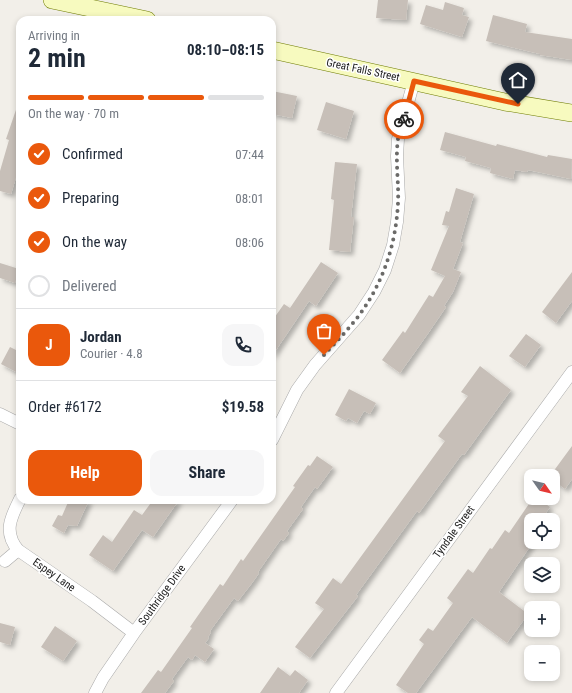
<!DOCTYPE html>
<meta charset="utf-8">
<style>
:root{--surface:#fff;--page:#f6f6f7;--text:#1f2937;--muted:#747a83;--line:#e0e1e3;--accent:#ea580c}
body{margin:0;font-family:"Roboto Condensed",sans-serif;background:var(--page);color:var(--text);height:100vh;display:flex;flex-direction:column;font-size:15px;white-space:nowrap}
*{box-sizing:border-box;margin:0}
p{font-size:13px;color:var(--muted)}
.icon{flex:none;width:22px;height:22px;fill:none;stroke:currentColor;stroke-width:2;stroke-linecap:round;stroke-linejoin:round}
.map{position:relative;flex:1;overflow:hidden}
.details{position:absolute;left:16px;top:16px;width:260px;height:488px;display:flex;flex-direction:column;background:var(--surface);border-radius:12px;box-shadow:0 2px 6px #0003}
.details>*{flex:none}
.needle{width:26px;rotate:124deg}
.tools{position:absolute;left:524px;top:469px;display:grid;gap:8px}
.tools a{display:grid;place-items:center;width:36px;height:36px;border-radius:8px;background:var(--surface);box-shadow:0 2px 6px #0003;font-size:20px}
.pin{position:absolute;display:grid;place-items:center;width:34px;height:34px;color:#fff;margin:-41px -17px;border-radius:50% 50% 50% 0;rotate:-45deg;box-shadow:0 0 4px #0007}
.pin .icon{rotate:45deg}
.courier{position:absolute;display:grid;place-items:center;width:40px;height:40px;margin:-20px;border:3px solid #ea580c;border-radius:50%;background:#fff;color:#222;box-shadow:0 1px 5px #0007}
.overview em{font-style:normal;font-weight:700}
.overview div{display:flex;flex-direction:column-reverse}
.overview{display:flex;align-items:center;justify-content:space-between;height:68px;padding:0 12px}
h1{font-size:26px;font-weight:700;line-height:30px}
.bar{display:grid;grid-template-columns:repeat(4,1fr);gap:6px 4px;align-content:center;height:48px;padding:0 12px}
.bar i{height:5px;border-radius:3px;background:var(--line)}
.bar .active{background:var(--accent)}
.bar p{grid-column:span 4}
.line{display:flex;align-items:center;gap:10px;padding:0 12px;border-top:1px solid var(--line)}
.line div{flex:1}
.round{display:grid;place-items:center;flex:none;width:42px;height:42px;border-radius:12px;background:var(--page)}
ol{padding:0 12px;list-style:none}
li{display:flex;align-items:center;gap:12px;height:44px}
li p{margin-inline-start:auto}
li .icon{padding:4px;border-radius:50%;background:var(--accent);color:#fff;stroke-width:4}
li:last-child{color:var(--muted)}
li i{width:22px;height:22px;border:2px solid var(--line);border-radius:50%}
.action{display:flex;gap:8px;margin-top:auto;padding:8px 12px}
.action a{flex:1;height:46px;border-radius:12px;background:var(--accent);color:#fff;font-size:16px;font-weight:700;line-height:46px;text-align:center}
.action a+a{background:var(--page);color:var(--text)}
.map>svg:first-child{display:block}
</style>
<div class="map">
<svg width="572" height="693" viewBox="0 0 572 693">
<defs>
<filter id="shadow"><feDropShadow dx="3.5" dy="3.5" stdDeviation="2" flood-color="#0004"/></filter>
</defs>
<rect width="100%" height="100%" fill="#f2efe9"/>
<path fill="#c7bfb8" filter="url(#shadow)" d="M378 0H408L406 20 376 18Z
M445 2 464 8 462 15 469 17 462 37 420 24 426 5 443 10Z
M493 15 527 24 525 32 572 39V60L540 55V54L486 41Z
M272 91 297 96 292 118 272 114Z
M326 102 354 111 346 139 317 130Z
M18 104H20V164L11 194 0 191V171L9 140 6 139Z
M445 132 496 146 497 144 547 157 548 155 572 159 571 179 528 170 527 172 515 170 513 179 490 173 491 168 465 161 466 157 440 150Z
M335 162 357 164 351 217H354L350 252 329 250 334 200 331 199Z
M456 188 474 194 460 242 463 243 453 269 461 272 453 292 444 306 446 307 429 332 400 373 382 360 403 331 405 333 429 295 433 297 445 276 431 270 449 226 442 225 446 211 449 212Z
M321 262 338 273 316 306 309 301 272 356V321L284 304 290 308Z
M0 263 19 269 15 283 0 278Z
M572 272V301L556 323 542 312Z
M526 334 541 345 525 367 509 356Z
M10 347 20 352V374L1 364Z
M480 366 511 390 464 455 462 454 419 513 417 511 356 595 358 596 310 658 295 647 324 609 315 603 333 578 341 584 445 441 438 436 468 396 461 392Z
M349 389 376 403 370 414 364 411 357 423 348 418 346 421 335 415Z
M572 446V479L565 489 553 480V476H550Z
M317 456 333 467 317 489 315 487 301 507 303 509 287 531 289 533 283 541 281 539 258 572 259 573 252 583 238 601 234 598 210 631 211 632 208 637 209 638 205 643 214 649 205 662 195 655 192 660 188 657 172 679 174 681 165 693H141L158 670 161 672 192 628 190 627 220 584 223 586 241 559 243 561 295 487 293 486 308 465 310 466Z
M533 498H537L550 507 541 520H531V545L499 592 528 614 507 643 472 617 416 693H408L396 685 424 644 419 640 428 628 433 631 453 603 447 598 468 569 473 573 490 548 492 549 505 530 509 533Z
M69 500H89L77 526 68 525 64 533 52 526 58 515 62 516Z
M153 500H179L153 537 142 530 113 571 89 555 103 535 112 542 134 510 142 515Z
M0 623 15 627 10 645 0 642Z
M55 626 77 641 63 661 41 647Z
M278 667 290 676 295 670 308 680 299 693H260Z"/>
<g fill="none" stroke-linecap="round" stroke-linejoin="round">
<defs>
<path id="street" d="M0 414 20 424
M272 440 297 390 315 365 359 315 374 292 385 270 393 245 397 222 399 198 397 156 398 139 414 81
M20 499C11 517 3 532 18 550L92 601 134 633
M5 561 18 550
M95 693 103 678 134 633 232 500
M336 693 572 372"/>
<path id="secondary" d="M52 0 147 20
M272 50 505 102 572 113"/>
</defs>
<use href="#street" stroke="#a9a9a9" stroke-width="13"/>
<use href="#secondary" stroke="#707d05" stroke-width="18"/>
<use href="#street" stroke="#fff" stroke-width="12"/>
<use href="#secondary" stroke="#f7fabf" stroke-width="17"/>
</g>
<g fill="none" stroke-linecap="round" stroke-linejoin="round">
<path stroke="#6b6a68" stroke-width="4" stroke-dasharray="0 7.2" d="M324 355C336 342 349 329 360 314 384 281 396 243 398 203 399 182 395 161 398 139 399 132 402 125 404 119"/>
<path stroke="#ea580c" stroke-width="5" d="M404 119 414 81 518 104"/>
</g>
<g text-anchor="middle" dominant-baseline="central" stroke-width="3" stroke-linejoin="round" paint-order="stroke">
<g font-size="11" fill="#222" stroke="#fff">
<text transform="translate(363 70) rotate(12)">Great Falls Street</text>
<text transform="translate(454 532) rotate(-54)">Tyndale Street</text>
<text transform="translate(54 575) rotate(35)">Espey Lane</text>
<text transform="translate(162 595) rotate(-54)">Southridge Drive</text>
</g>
</g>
</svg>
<div class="tools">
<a><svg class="needle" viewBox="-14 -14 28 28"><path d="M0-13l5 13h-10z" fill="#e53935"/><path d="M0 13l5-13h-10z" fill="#747a83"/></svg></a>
<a><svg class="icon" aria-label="locate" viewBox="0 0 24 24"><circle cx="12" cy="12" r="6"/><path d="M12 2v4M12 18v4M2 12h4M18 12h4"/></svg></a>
<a><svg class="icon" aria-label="layers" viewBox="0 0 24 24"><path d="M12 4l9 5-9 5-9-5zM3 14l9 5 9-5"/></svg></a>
<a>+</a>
<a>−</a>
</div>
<div class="pin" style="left:324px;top:355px;background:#ea580c"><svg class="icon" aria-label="bag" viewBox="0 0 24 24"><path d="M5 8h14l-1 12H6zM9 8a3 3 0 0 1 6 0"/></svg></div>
<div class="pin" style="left:518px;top:104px;background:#1f2937"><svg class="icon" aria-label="home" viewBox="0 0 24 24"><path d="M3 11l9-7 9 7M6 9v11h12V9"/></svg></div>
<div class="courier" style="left:404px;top:119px"><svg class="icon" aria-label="bike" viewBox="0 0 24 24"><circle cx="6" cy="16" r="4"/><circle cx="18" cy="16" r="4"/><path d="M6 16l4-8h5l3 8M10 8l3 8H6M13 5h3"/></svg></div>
<section class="details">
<div class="overview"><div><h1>2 min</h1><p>Arriving in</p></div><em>08:10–08:15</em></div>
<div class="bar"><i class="active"></i><i class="active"></i><i class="active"></i><i></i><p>On the way · 70 m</p></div>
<ol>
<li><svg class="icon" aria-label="check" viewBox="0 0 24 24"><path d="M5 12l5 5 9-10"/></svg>Confirmed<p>07:44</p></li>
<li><svg class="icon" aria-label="check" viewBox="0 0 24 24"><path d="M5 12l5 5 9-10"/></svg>Preparing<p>08:01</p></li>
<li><svg class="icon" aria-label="check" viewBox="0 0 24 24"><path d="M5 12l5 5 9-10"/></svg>On the way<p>08:06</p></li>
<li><i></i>Delivered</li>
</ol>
<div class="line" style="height:72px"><b class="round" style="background:var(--accent);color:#fff">J</b><div><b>Jordan</b><p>Courier · 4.8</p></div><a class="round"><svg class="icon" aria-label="phone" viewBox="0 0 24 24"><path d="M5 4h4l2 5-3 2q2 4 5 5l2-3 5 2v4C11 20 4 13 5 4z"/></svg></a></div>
<div class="line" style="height:52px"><div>Order #6172</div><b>$19.58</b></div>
<div class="action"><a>Help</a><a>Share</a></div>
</section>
</div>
